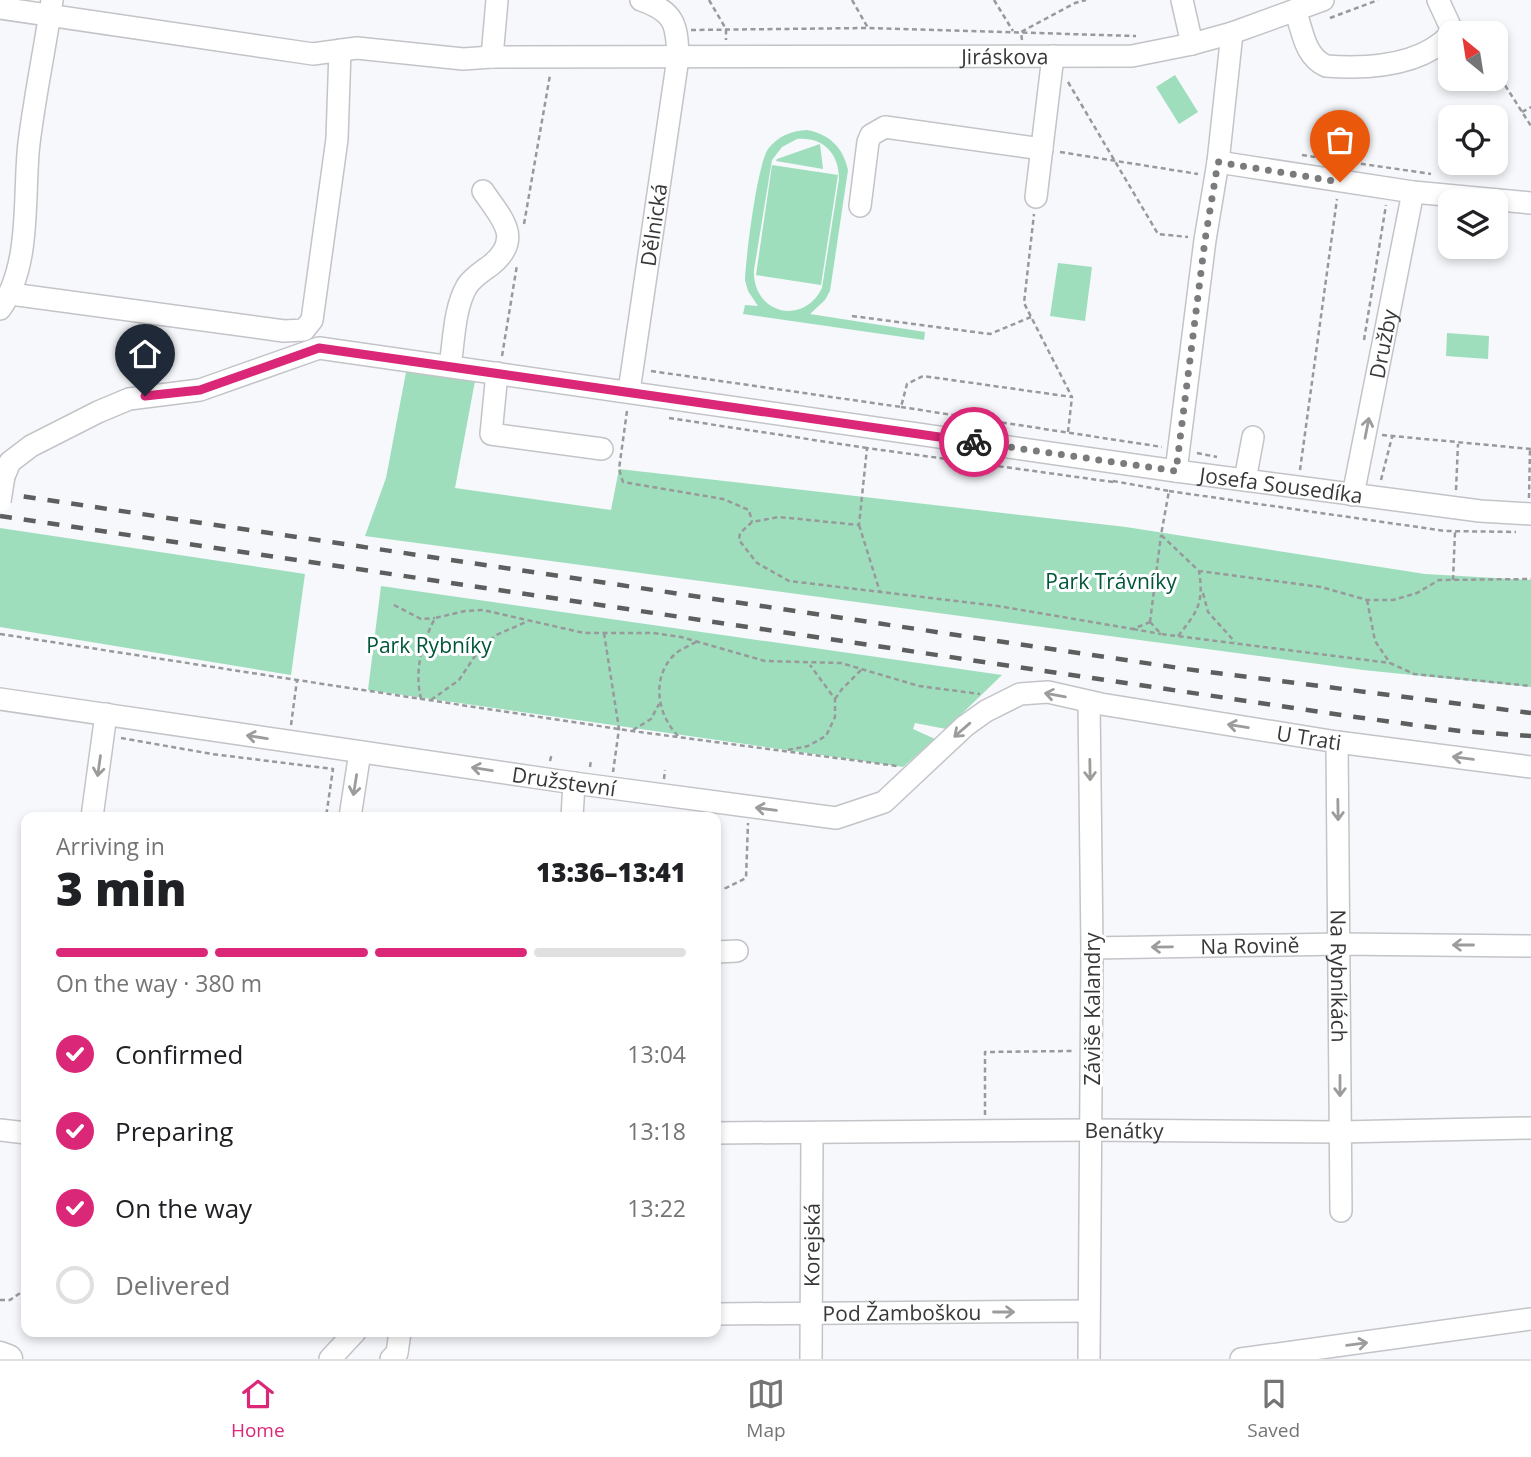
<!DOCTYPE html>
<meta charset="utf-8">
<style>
:root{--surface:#fff;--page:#f6f6f6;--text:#202124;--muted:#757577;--line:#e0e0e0;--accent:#db2777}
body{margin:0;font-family:"Open Sans",sans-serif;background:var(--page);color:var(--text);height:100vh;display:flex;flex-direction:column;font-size:26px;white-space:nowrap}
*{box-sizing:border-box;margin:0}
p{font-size:23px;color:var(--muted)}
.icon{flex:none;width:38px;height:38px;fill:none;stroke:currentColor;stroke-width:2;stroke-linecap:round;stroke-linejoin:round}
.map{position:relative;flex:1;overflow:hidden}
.drawer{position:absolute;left:21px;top:812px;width:700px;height:525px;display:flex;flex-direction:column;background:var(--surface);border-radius:14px;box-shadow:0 4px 10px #0003}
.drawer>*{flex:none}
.needle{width:46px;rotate:330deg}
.tools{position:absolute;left:1438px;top:21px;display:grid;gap:14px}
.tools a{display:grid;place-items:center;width:70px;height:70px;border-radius:14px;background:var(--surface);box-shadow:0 4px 10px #0003;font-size:35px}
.pin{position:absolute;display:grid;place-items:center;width:60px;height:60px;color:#fff;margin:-72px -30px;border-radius:50% 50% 50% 0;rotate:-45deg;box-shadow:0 0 7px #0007}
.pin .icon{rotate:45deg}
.courier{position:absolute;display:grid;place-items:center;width:70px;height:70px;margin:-35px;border:5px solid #db2777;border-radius:50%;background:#fff;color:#222;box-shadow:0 2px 9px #0007}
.summary em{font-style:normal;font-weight:800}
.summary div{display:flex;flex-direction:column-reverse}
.summary{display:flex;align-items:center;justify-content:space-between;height:119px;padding:0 35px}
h1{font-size:46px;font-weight:800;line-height:52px}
.bar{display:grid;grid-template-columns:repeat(4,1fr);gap:10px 7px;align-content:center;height:84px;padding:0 35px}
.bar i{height:9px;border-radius:5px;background:var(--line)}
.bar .selected{background:var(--accent)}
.bar p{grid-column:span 4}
ol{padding:0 35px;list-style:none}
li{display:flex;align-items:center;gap:21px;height:77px}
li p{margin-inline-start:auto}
li .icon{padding:7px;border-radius:50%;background:var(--accent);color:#fff;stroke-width:4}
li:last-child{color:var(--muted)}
li i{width:38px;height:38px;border:4px solid var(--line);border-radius:50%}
.dock{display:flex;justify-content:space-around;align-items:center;height:98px;border-top:2px solid var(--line);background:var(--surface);font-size:19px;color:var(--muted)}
.dock a{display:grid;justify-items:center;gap:4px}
.dock .selected{color:var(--accent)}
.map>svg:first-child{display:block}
</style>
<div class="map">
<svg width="1531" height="1359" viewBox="0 0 1531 1359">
<rect width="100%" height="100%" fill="#f6f8fb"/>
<path fill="#9edebd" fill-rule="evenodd" d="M1175 75 1198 112 1179 124 1156 87Z
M807 130C829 134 843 147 848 170L830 291 825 300 810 314 925 332 924 340 743 314 745 305 758 306 748 291 745 280C746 256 757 166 768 149 778 136 791 131 807 130ZM797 139C823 137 839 153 839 179L822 288C803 327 752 313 754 270L772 160 782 147Z
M820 144 823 169 776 161 777 159Z
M772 165 838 175 821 285 756 275Z
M1058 263 1092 267 1085 321 1050 316Z
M1447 333 1489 336 1488 359 1446 356Z
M407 367 475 381 455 488 611 510 619 469 1126 527 1425 574 1531 580V687L1363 670 365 536 386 478Z
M0 528 305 574 291 675 0 627Z
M381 586 1002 675 946 729 915 723 913 729 935 739 903 767 877 763 368 690Z"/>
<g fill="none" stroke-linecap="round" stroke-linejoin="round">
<defs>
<g id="minor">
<path id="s1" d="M497 0 492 57 1132 56 1192 44 1232 33 1323 0"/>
<path d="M1182 0 1192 44"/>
<path d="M1438 0 1451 28V33"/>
<path d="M0 8 313 54 357 48 463 59 492 57"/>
<path d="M1295 10C1303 31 1304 56 1326 66 1367 69 1421 66 1451 34"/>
<path d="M1218 162 1413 192 1531 203"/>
<path d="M1036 197 1053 56"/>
<path d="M860 206 868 142 871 135 885 127 1042 149"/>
<path d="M11 294 284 331 304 330 312 320 337 139 340 50"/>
<path d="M0 309C32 265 23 195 29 143 35 95 45 48 52 0"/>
<path d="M450 366C454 341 454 308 467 286 473 277 483 271 491 265 524 238 501 218 483 191"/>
<path d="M497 373 491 434 602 449"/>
<path id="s2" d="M629 391 678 58C677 24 675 12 641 0"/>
<path d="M1176 471 1205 240 1218 162 1232 33"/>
<path id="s3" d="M4 476 10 462 31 446 98 412 129 399 200 390 319 348 1176 471 1480 511 1531 514"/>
<path d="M1245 480 1253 437"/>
<path id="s4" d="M1353 495 1413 192"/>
<path id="s5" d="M0 699 574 783 836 818 884 802 965 726 986 711 1020 694 1048 692 1101 704 1337 742 1531 767"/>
<path d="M1089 702 1092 948 1089 1359"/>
<path id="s6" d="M1337 742 1341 1211"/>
<path d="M92 817 106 714"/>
<path d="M350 817 360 752"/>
<path d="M572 817 574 783"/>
<path id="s7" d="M1092 948 1340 944 1531 946"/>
<path d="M716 952 737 951"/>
<path d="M0 1130 26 1133"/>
<path id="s8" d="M716 1133 1091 1130 1340 1132 1531 1128"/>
<path id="s9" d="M716 1314 1088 1311"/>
<path d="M330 1359 355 1332"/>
<path d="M391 1359 397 1353 400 1332"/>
<path id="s10" d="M811 1359 812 1133"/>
<path d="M1241 1359 1531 1319"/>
</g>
<path id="major" d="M0 1356 8 1359"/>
</defs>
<use href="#minor" stroke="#c3c4c8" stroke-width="24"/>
<use href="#major" stroke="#c3c4c8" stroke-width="31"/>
<path stroke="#98999b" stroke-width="2.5" stroke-dasharray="5 3.5" stroke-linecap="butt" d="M709 0 726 29V40
M852 0 868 28
M994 0 1013 31
M1330 18 1378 0
M691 30 868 28 1136 36
M1022 40 1021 32 1075 3 1086 0
M1496 71 1531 126
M1068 82 1158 234 1188 237
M1522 112 1531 107
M1060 152 1198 174
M1302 155 1431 174
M524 224 550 75
M852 316 990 334 1031 317
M1364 340 1386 205
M502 356 517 265
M651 371 901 407 907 384 923 376 1072 397 1024 303 1034 214
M901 407 1162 447
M627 411 619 469 623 482 723 499 749 510 752 522
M669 418 867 448
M1068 432 1072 397
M1382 435 1531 449
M1197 453 1217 457
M1300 470 1337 199
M1381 480 1392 437
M1113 481 1169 491 1161 535 1199 571 1321 587 1367 600H1393L1417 593 1439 580 1531 579
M1113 482 867 448 859 525 779 517 752 522 740 533 739 540 757 563 789 581 998 606 1133 629 1150 622
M1456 490 1458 444
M1169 491 1445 531 1516 532
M1529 498 1530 449
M859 525 880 592
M1453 580 1455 532
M1203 593 1208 612 1235 642
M1367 600 1375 641 1390 663 1414 674 1531 686
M394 605 421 619 435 618
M1150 622 1161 634 1390 663
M1150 622 1161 535
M604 633 619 729 613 772
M0 634 297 680
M1178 636C1198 611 1204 603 1199 571
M421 699C414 669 422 644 435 618L465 611 483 610 584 633H653L681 637 765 661 841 663 919 686 980 694
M835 699 842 689 862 669
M431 700 459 680 475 656 496 635 526 622
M291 725 297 680 632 731 897 766
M633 730 651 719 659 704
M678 736C657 714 651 678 674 655 680 649 691 645 698 641
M121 738 212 754 333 769 326 817
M788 750 808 746 826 736 835 717V699L810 665
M550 761 552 753
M590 767 591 759
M664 779 665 770
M716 888H726L746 878 748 823
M985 1115V1052L1072 1051
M0 1300H10L23 1291 26 1276"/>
<use href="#minor" stroke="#fff" stroke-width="21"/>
<use href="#major" stroke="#fff" stroke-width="28"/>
<path stroke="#5e5e5f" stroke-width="4.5" stroke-dasharray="12 12" stroke-linecap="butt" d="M0 493 1186 669 1531 713
M0 516 1348 716 1460 731 1531 736"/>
<defs>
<path id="minor-bridge" d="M0 501 4 476"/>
</defs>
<use href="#minor-bridge" stroke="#c3c4c8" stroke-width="24" stroke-linecap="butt"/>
<path stroke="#98999b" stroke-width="2.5" stroke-dasharray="5 3.5" stroke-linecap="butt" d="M1133 629 1161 634"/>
<use href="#minor-bridge" stroke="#fff" stroke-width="21"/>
</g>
<defs><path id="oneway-shaft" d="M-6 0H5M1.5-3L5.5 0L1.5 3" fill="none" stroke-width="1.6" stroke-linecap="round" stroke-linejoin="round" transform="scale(1.75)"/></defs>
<g stroke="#9c9c9c">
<use href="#oneway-shaft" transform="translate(1367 428) rotate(-79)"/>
<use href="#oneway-shaft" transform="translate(1055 695) rotate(-170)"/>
<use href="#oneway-shaft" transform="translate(1238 726) rotate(-171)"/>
<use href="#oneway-shaft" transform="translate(962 730) rotate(139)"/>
<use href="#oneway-shaft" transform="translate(257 737) rotate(-171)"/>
<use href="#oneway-shaft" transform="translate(1463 758) rotate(-172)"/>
<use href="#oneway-shaft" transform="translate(99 766) rotate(98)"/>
<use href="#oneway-shaft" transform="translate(482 769) rotate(-171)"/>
<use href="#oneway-shaft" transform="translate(1090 770) rotate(89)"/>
<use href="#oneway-shaft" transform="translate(355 785) rotate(99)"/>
<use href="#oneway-shaft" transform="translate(766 809) rotate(-173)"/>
<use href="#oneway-shaft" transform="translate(1338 810) rotate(89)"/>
<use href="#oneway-shaft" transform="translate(1463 945) rotate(-180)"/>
<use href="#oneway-shaft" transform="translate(1162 947) rotate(179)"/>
<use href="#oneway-shaft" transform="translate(1340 1086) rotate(90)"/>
<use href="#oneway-shaft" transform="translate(1004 1312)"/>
<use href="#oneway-shaft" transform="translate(1357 1344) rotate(-7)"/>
</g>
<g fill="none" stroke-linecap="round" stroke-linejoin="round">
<path stroke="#7a7b7d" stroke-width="7" stroke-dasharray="0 12.6" d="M974 442 1176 471 1205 240 1218 162 1340 182"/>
<path stroke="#db2777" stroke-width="9" d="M145 396 200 390 319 348 974 442"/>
</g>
<g text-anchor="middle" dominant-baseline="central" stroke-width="6" stroke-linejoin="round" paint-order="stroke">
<g font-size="21" fill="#383839" stroke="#fff">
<text stroke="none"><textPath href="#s1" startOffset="570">Jiráskova</textPath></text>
<text stroke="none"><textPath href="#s2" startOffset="168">Dělnická</textPath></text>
<text stroke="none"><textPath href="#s4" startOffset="154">Družby</textPath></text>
<text stroke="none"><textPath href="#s3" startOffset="1320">Josefa Sousedíka</textPath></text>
<text stroke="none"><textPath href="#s5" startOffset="1363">U Trati</textPath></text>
<text stroke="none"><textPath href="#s5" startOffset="570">Družstevní</textPath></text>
<text stroke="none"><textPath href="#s7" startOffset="158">Na Rovině</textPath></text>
<text stroke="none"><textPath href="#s6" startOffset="234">Na Rybníkách</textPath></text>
<text transform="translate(1092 1009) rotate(-90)">Záviše Kalandry</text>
<text stroke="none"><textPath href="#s8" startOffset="408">Benátky</textPath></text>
<text stroke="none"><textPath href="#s10" startOffset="114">Korejská</textPath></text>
<text stroke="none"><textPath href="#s9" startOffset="186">Pod Žamboškou</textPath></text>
</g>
<g font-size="21" fill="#005638" stroke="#fff">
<text x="1111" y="581">Park Trávníky</text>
<text x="429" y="645">Park Rybníky</text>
</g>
</g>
</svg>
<div class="tools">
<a><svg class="needle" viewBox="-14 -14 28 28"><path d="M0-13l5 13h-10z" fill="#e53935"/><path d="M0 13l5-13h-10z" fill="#757577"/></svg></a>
<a><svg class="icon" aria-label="locate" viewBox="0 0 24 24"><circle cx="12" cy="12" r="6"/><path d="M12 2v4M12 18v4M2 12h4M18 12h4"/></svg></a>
<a><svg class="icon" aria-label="layers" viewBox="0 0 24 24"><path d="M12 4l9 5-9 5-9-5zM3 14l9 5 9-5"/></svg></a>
</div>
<div class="pin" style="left:1340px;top:182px;background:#ea580c"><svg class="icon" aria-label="bag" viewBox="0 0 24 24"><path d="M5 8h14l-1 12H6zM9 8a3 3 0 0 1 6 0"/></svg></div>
<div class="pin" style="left:145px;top:396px;background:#1f2937"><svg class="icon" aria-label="home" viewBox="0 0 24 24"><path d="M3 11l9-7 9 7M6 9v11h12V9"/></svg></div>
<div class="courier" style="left:974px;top:442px"><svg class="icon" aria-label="bike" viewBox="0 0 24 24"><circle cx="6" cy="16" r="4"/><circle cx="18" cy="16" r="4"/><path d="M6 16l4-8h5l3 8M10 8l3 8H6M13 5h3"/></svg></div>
<section class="drawer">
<div class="summary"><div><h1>3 min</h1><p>Arriving in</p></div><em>13:36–13:41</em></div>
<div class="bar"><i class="selected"></i><i class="selected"></i><i class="selected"></i><i></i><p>On the way · 380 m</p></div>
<ol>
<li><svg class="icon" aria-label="check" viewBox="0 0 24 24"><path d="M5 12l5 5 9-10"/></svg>Confirmed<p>13:04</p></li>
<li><svg class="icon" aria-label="check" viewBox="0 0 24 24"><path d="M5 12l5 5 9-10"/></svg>Preparing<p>13:18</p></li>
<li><svg class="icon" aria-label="check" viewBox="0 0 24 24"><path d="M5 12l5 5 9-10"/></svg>On the way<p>13:22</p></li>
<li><i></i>Delivered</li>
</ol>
</section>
</div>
<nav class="dock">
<a class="selected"><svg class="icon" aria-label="home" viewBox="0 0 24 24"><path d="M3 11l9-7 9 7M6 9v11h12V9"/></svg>Home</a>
<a><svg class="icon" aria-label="map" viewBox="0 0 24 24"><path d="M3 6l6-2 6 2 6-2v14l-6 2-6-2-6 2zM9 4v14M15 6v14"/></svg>Map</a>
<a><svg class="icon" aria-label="saved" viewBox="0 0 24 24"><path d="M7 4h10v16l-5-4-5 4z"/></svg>Saved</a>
</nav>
